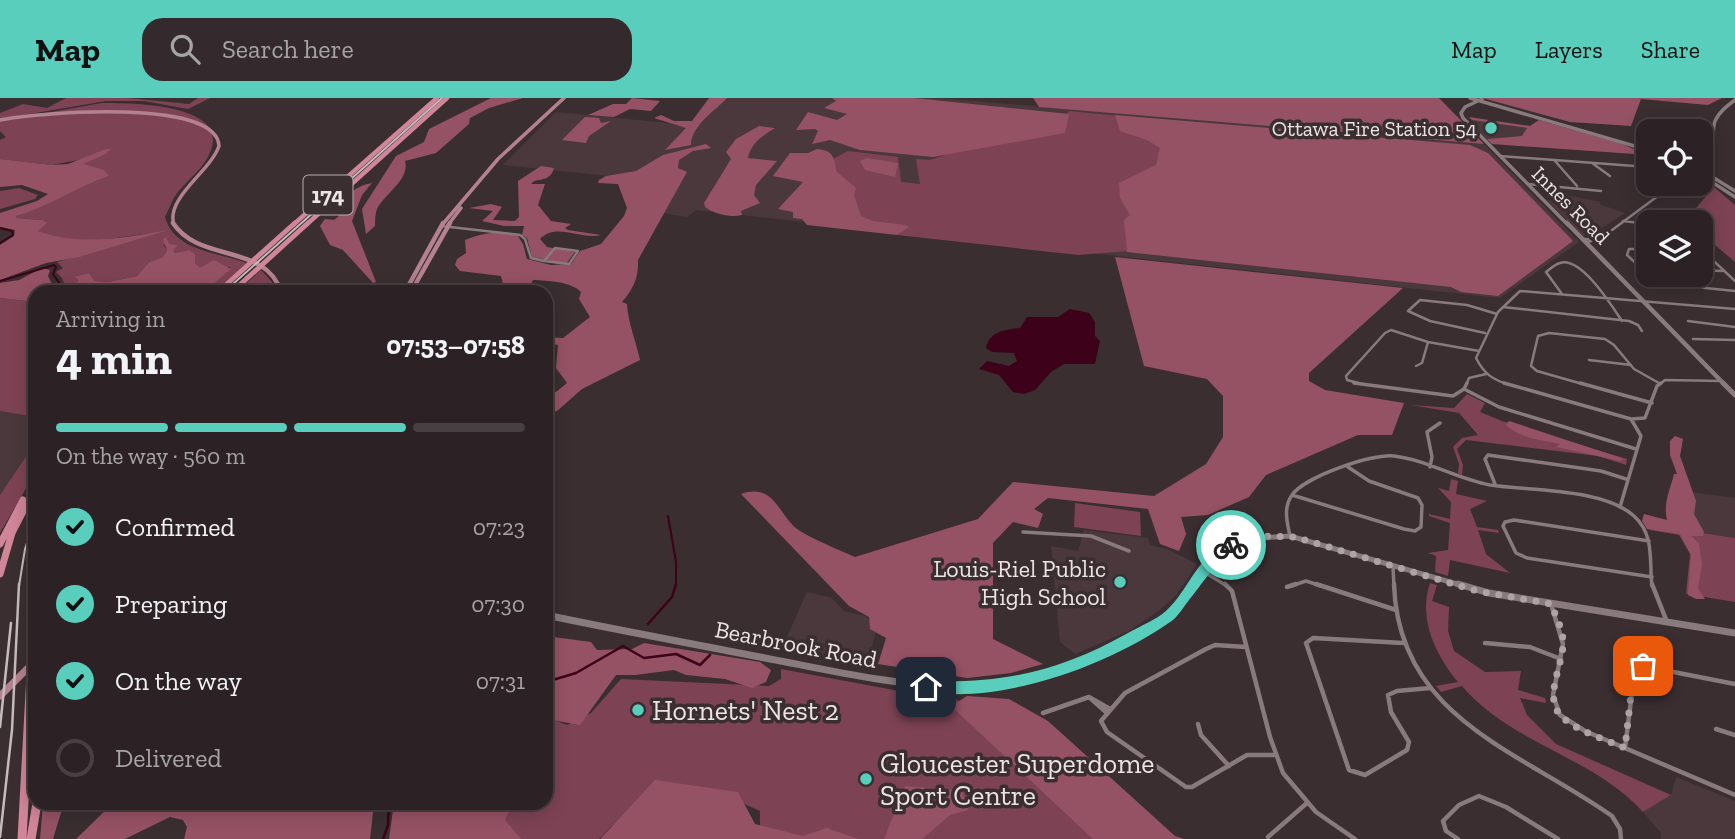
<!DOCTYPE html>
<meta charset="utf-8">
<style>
:root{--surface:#2c2225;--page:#342a2d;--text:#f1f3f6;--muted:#a6a4a7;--line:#483f42;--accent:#5acebd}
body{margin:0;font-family:"Zilla Slab",serif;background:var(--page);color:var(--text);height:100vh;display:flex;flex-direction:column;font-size:26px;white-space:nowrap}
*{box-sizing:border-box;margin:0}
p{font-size:23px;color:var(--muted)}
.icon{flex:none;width:38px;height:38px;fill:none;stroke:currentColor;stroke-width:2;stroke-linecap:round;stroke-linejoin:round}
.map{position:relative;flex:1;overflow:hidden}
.sheet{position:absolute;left:28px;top:187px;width:525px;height:525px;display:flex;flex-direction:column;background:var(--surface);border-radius:21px;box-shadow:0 4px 18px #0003,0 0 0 2px var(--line)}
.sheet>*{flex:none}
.controls{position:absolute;left:1636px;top:21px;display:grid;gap:14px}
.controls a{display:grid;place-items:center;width:77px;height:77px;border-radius:14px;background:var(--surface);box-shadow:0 4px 18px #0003,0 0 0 2px var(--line);font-size:35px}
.pin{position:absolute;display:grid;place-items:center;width:60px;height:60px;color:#fff;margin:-30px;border-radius:14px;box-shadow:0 4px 10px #0006}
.courier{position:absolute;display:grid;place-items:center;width:70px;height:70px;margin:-35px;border:5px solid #5acebd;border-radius:50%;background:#fff;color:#222;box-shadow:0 2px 9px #0007}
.headline em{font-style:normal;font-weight:700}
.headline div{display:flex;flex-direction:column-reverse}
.headline{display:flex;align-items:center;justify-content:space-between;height:119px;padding:0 28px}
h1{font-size:46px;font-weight:700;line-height:52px}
.bar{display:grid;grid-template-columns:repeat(4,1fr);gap:10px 7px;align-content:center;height:84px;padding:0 28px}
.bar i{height:9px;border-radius:5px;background:var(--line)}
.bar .active{background:var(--accent)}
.bar p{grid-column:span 4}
ol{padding:0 28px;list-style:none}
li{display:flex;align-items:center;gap:21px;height:77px}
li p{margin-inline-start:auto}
li .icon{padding:7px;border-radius:50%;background:var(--accent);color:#111;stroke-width:4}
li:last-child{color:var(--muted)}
li i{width:38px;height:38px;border:4px solid var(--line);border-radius:50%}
header{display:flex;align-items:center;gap:42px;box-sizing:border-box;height:98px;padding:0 35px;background:var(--accent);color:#111}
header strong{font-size:33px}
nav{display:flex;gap:38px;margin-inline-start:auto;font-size:24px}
.search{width:490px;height:63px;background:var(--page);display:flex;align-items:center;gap:18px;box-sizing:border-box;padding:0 24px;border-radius:21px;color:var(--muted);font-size:26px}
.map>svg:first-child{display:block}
</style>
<header>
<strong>Map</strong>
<div class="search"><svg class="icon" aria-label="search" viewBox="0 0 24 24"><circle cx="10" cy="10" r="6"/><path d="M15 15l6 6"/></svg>Search here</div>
<nav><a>Map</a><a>Layers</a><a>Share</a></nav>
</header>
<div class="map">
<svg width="1735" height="741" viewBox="0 0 1735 741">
<rect width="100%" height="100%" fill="#3a2e31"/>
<path fill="#4a383c" d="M725 0H939L1484 46 1579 144 1500 200 696 112 687 119 662 115 676 85 503 67 556 14 699 28Z
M1472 22 1509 26 1527 30 1523 38 1487 41 1472 26 1474 25Z
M1567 97 1601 104 1599 106 1625 115 1592 137 1583 138 1547 102 1574 104Z
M0 313 35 319V345L0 397Z
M1676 392 1735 400V440L1700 435Z
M1084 432 1148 440 1150 447 1167 451 1197 466 1177 496 1161 511 1129 533 1075 556 1060 544 1051 448 1078 453Z
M807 494 832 500 844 513 866 518 877 530 867 567 781 552Z
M1676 679 1735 703V741H1661V735L1643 714 1671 697Z"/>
<path fill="#7d4354" d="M66 0H129L189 6 198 0H210L188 11 144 3H106L0 21V15L23 6 47 10Z
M102 5C129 5 228 5 211 52 204 71 189 80 177 95 172 102 169 111 165 119 174 153 217 154 247 165L214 194H204L230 171V169L200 171 195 165 189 152 174 155 163 146 167 152 163 159 149 164 137 178 108 184 95 183 89 175 76 180 80 183 66 191 62 180 56 174 63 170 57 164 162 134C114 138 86 151 37 133L42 122 16 120 15 118C48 109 76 89 108 78L81 66 104 57 52 67 0 61V42L6 39 0 33V23Z
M1069 13 1121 18 1167 50 1134 104 1129 153 1078 157 897 137 904 131 859 120 837 79 833 61 848 53 898 59 901 84 920 86 916 61 930 62 975 47 1061 28Z
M1714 89 1735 107V164L1701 135V124L1685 123Z
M19 90 38 97 35 101 0 111V93Z
M261 172 272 184 274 194H237Z
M0 200 35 204V230L31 239 35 241V319L0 313Z
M1467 296 1485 305 1480 314 1502 323 1627 361 1626 367 1598 358 1466 342 1457 351 1463 367 1462 377 1458 375 1459 366 1453 349 1462 340 1478 337 1459 315 1411 307 1454 310Z
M35 345V375L0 435V397Z
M1451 381 1458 383 1456 396 1487 403 1470 411 1477 429 1498 432 1499 435 1478 432 1486 456 1510 475 1450 462 1448 478 1435 474 1436 458 1428 455 1448 452 1450 425 1429 418V416L1450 421 1451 404 1438 390 1449 393Z
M1075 405 1140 414 1141 438 1074 429Z
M1648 427 1735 440V504L1686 496 1690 456 1679 437 1650 432Z
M1430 485 1437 487 1432 503 1449 509 1448 533 1454 553 1485 574 1521 573 1518 592 1545 600 1546 605 1520 600 1527 617 1556 646 1671 697 1643 714C1594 659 1511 646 1462 588L1441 594 1436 588 1458 584C1435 556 1418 520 1430 485Z
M781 571 910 595 954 599 1107 741H803L760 732V713L714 692 649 690 599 741H495L483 705H546V619L567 627 591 615 621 581 769 588 781 581Z"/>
<path fill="#965265" d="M491 0H523L489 10 470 20 469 26 436 55 405 63C410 82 385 95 377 111 375 116 375 123 375 128L366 136 362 111 396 58 424 44 429 31Z
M632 0 660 3 651 13 630 11 614 19 588 17 613 6H626Z
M709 0H727C715 13 691 28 691 47L665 52 686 30 654 20 661 17 674 23H692Z
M832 0H914L1069 16 1065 35 933 59 860 52 830 42 812 46 818 33 815 31 796 32 808 14 837 22 847 16 824 10 836 3Z
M1033 0H1439L1484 46 1039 9Z
M1482 0H1722L1708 7 1641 1 1631 28 1570 24Z
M1115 17 1470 47 1488 55 1573 143 1498 198 1461 194 1451 189 1127 154 1124 122 1130 117 1120 100 1119 85 1156 67 1160 50 1147 42 1120 33Z
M585 19 599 20 601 25 611 23 589 38 586 45 562 42Z
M1469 19 1530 28 1539 22 1622 46 1648 57 1492 46 1487 41 1522 38 1527 30 1472 22Z
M759 28 775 30C762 38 751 45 748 60L777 63 756 87 754 97 760 105 741 113 742 117C729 120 715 116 705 109L704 105 731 61 726 54 736 41Z
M706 46 711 50 693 53 679 62 678 70 687 74 638 162C639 179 633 192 622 204L627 206C628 225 636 243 640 262L582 291 557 313 546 315V289L556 294 567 285 556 270 558 247 546 245V239L563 240 590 219 579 201 581 194C570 183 548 183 533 182L531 186 534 194H505L501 178 460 173 455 167 457 161 466 155 465 142C484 134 497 133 518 138L523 146 527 161 551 167 571 166 580 153 601 146 624 118 627 110 618 86 598 85 599 82 606 78 636 73 663 57Z
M106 51H111L104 57 83 66 104 72 109 78C76 89 49 109 16 118V120L42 122 47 125 38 133C82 149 124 139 169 132L79 159 46 165 0 182V147L14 138 15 132 0 129V115L37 103 48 96 22 87 0 89V61L52 67 68 66Z
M817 51C835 53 833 59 837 74L856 90 854 97 861 118 873 123 905 127 909 129 897 137 807 127 802 121 793 120V114L778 111 803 84 773 78 790 55H808Z
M867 60 898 65 895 79 865 72 860 63Z
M541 68 554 70C551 81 544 81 534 83L531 86H545L538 107 551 123 571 126 565 130 568 132 601 137C580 142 557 124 540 141L547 149 575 154 566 166 532 159 527 140 522 137 524 128H504L482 123 493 113 469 110 491 106 502 109 493 122 515 123 519 119 518 83Z
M372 85 362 97 352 123 376 184 373 185 343 152 330 147 320 128 325 121 334 122 339 118C342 100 354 88 372 85Z
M166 139 169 146 178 147 173 152 174 155 189 152 195 156V165L200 170 214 162 231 171 204 194H63L79 183 75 179 89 175 95 183 108 184 137 178 149 164 163 159 167 152 163 141Z
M1115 159 1403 190 1309 275V283L1325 292 1404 305 1392 337H1358L1266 377 1249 399 1208 417 1181 419 1186 436 1179 453 1160 446 1148 411 1048 400 1034 411 1043 416 1038 430 1013 424 993 445V541L1043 566 1011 575 967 580 878 566 886 540 870 531 869 519 849 508 741 396C776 384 778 419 800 433 817 443 837 451 855 459L978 421 1013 384 1154 398 1206 366 1223 339V298L1207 281 1144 268Z
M42 170 50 172 48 178 56 194H35V204L0 200V185L19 182Z
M1509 323 1624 361 1620 363 1556 349 1560 346C1541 342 1521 341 1506 327Z
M1675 338 1683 341 1680 358 1696 403 1694 416 1704 434 1703 438H1691L1699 445 1702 467 1698 490 1705 501H1696L1688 497 1691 457 1680 436 1647 431 1642 423 1644 416 1667 422C1663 405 1670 392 1674 376H1677L1670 357V343Z
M546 538 591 544 597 552 632 551 644 545 760 564 771 572 766 584 752 590 725 581 686 577 674 572 635 577H616L580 627 546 621Z
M967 598 1009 601 1048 623 1175 738 1184 741H1093L951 608Z
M655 682 738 694 755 726 803 738 827 730 858 741H600Z
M905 688 962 693 968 712 950 717 922 741H884Z
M43 705H64L53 741H40Z
M113 705H374L370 741H184L187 729 183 722 170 719 125 741H76Z
M394 705H513L505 722 521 741H389Z"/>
<path fill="#3d011a" d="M1070 211 1089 215 1095 224V238L1100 243 1095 266H1064L1051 274 1035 292 1024 296 1013 294 999 277 979 271 987 263 1009 268 1017 263 1014 255 992 254 986 250C990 233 1004 232 1020 230L1027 219H1058Z"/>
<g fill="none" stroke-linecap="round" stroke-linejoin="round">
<path stroke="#3d011a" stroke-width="2" d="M0 130 12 133 13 137 0 145
M0 183 54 167 56 169 53 176 60 186 61 194
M668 418 676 464V488"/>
<path stroke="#3d011a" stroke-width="2.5" d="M648 526 672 499 676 486
M546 584 576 575 623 548 644 560 676 556 700 567 710 557
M383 741 388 727 389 705"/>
<path stroke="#887a7d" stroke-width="2.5" d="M1500 58 1648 69
M1555 63 1577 88
M1592 65 1610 78
M1528 86 1601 93
M1623 123 1648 126
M441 128 520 137 525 141 531 160 544 163
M1583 141H1594L1603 137
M1587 144 1600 141 1674 86
M555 150 578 153 569 166 544 163Z
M1648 151H1629L1627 157 1657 185 1735 193
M1701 151 1735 183
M1637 167 1648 168
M1701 172 1722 173
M1562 196 1546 174C1550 171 1555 166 1560 165 1581 158 1612 208 1622 223
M1503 209 1629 223 1638 227 1642 233
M1688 223 1735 229
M1485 235 1430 223 1408 213 1420 202 1467 207 1497 216
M1693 241 1735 242
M1589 262 1631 267
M1416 268 1422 265 1428 244
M1366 287 1347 282 1346 278 1385 235 1391 232 1428 244 1479 253
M1466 287 1469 280 1486 276
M1510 287C1493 282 1484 276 1476 260L1498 214 1520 193 1735 211
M1586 287 1537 273 1531 268 1538 238 1549 235 1605 241 1614 247 1634 271 1659 285
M1659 287 1665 282 1721 283"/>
<path stroke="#887a7d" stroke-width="3.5" d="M1354 285 1453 298 1464 291 1467 285
M1504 285 1631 321 1645 320 1657 288 1661 285
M1580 285 1652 305
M1464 291 1499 309 1636 351
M1430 369 1432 359 1427 334 1440 325
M1495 386 1485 361 1488 357 1601 373 1626 381
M1292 397 1404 431 1415 433 1421 429 1422 407 1418 400 1369 383 1348 369
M1620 409 1641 338 1631 321
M1023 434 1091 438 1129 453
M1290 438C1287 424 1283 410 1292 397 1304 379 1373 355 1394 358 1427 362 1457 381 1490 387 1530 393 1603 390 1634 418 1655 437 1649 463 1652 488
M1649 443 1514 422 1505 424 1503 428 1516 455 1527 460 1652 479
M1393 469 1394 488
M1206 475 1227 488
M1291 488 1306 483 1321 488"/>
<path stroke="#887a7d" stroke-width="4.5" d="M1225 486 1232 493 1270 639 1283 675 1316 714 1355 741
M1316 486 1396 512
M1394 486C1398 620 1520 653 1612 718L1620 731 1621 741
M1652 486 1667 524
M1287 489 1296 486
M1551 506 1563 546 1553 597 1560 617 1585 633 1735 697
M1403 545 1313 540 1306 545 1349 672 1365 677 1407 652 1409 644 1391 614 1388 597 1397 593 1430 590
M1485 545 1530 549 1561 561
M1246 549 1215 547 1206 551 1125 595 1101 623 1107 634 1186 689H1192L1247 657H1276
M1043 615 1089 599
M1107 615 1089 599 1110 611
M1198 626 1201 637 1229 668
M1716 631 1735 637
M1625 650 1635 571 1643 568 1735 586
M1268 739 1307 705
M1458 741 1446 733 1443 723 1459 707 1479 698 1506 709 1558 741"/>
<path stroke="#887a7d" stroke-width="3.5" d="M1470 0 1648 52
M1482 1 1465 9 1461 15 1463 20 1568 127
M1701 63C1719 58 1710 38 1715 23 1719 14 1727 8 1735 2
M1701 72 1735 93
M1701 77 1735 99"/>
<path stroke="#887a7d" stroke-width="4.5" d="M1567 125 1725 287"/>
<path stroke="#887a7d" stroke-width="5" d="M1723 285 1735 297
M1195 488C1228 444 1235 441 1290 438L1464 488"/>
<path stroke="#887a7d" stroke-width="7" d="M1458 486 1489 495 1735 535
M546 517C617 532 689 545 760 559 886 583 975 610 1099 557 1139 540 1170 521 1197 486"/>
<path stroke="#b4818e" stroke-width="3.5" d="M0 22C40 14 217 0 219 48 210 74 165 100 174 127
M442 127 498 61 564 0
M448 127 461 110"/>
<path stroke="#b4818e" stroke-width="4.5" d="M173 125C199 165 266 145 281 194
M405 194 443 125
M411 194 450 125"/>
<path stroke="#b4818e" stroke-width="7" d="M0 598 30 568"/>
<path stroke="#d18599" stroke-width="4.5" d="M293 127 437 0
M306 127 447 0"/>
<path stroke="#d18599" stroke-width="5" d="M218 194 295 125
M232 194 308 125"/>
<path stroke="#d18599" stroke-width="7" d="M0 446 23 402
M0 476 12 435 35 390"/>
<path stroke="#d18599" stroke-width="9" d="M22 741 35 503
M31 741 37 705"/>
<path stroke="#c5bcbd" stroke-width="2" d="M224 194 442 0
M19 488 25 451 35 420"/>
<path stroke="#c5bcbd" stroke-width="2.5" d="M0 629 11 525
M0 739 12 632 19 486"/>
</g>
<path fill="#5acebd" d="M1231 443 1235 444V450C1216 464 1204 483 1189 502 1184 508 1179 517 1173 522 1114 564 1021 599 948 596 938 595 925 598 919 589L926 583C1004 586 1060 573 1128 535 1140 528 1156 522 1166 513 1189 492 1199 454 1231 443Z"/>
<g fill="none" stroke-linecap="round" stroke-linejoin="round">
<path stroke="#ada4a5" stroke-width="7" stroke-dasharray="0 12.6" d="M1231 447 1262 438 1295 439 1477 493 1551 506C1556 519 1564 533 1563 547 1562 569 1543 601 1562 619 1579 634 1604 641 1625 650L1633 578 1635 571 1643 568"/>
</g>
<g fill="#5acebd" stroke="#3a2e31" stroke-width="2.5">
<circle cx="1491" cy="30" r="7"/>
<circle cx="1120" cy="484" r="7"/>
<circle cx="638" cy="612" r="7"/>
<circle cx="866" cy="681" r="7"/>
</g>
<g text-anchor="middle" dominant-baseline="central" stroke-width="7" stroke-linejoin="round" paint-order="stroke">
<g font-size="21" fill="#ebe3e4" stroke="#3a2e31" text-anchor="end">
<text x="1477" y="30">Ottawa Fire Station 54</text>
</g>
<g font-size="21" fill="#ebe3e4" stroke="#3a2e31">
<text transform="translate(1571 107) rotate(45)">Innes Road</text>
</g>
<rect fill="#3a2e31" stroke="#b6adae" stroke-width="2" x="303.5" y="77.5" width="49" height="39" rx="5"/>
<g font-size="23" font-weight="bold" fill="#ebe3e4">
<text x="328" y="97">174</text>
</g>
<g font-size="24" fill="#ebe3e4" stroke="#3a2e31" text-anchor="end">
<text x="1106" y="470">Louis-Riel Public<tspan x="1106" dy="28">High School</tspan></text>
</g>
<g font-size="24" fill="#ebe3e4" stroke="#3a2e31">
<text transform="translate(796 546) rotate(11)">Bearbrook Road</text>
</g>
<g font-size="28" fill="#ebe3e4" stroke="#3a2e31" text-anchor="start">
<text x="652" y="612">Hornets' Nest 2</text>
<text x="880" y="665">Gloucester Superdome<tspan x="880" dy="32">Sport Centre</tspan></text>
</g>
</g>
</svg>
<div class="controls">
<a><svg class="icon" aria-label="locate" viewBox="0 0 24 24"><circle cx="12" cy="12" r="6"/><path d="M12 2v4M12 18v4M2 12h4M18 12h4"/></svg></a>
<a><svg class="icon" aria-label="layers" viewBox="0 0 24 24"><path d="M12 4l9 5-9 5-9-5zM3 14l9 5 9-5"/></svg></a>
</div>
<div class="pin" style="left:1643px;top:568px;background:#ea580c"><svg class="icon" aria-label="bag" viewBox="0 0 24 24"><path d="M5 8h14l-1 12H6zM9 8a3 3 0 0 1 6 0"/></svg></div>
<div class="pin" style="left:926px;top:589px;background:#1f2937"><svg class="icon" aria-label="home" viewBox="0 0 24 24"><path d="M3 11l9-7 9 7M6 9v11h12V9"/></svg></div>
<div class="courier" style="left:1231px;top:447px"><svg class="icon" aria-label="bike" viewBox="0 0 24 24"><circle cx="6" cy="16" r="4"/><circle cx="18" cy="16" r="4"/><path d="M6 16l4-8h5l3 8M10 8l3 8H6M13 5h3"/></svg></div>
<section class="sheet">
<div class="headline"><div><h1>4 min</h1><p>Arriving in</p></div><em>07:53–07:58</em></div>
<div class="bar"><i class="active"></i><i class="active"></i><i class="active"></i><i></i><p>On the way · 560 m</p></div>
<ol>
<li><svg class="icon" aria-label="check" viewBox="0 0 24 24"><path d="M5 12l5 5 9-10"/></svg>Confirmed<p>07:23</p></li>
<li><svg class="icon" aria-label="check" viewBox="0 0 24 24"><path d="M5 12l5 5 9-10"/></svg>Preparing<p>07:30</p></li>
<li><svg class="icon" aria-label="check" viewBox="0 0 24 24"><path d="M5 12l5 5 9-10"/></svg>On the way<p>07:31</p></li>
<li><i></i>Delivered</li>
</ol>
</section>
</div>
